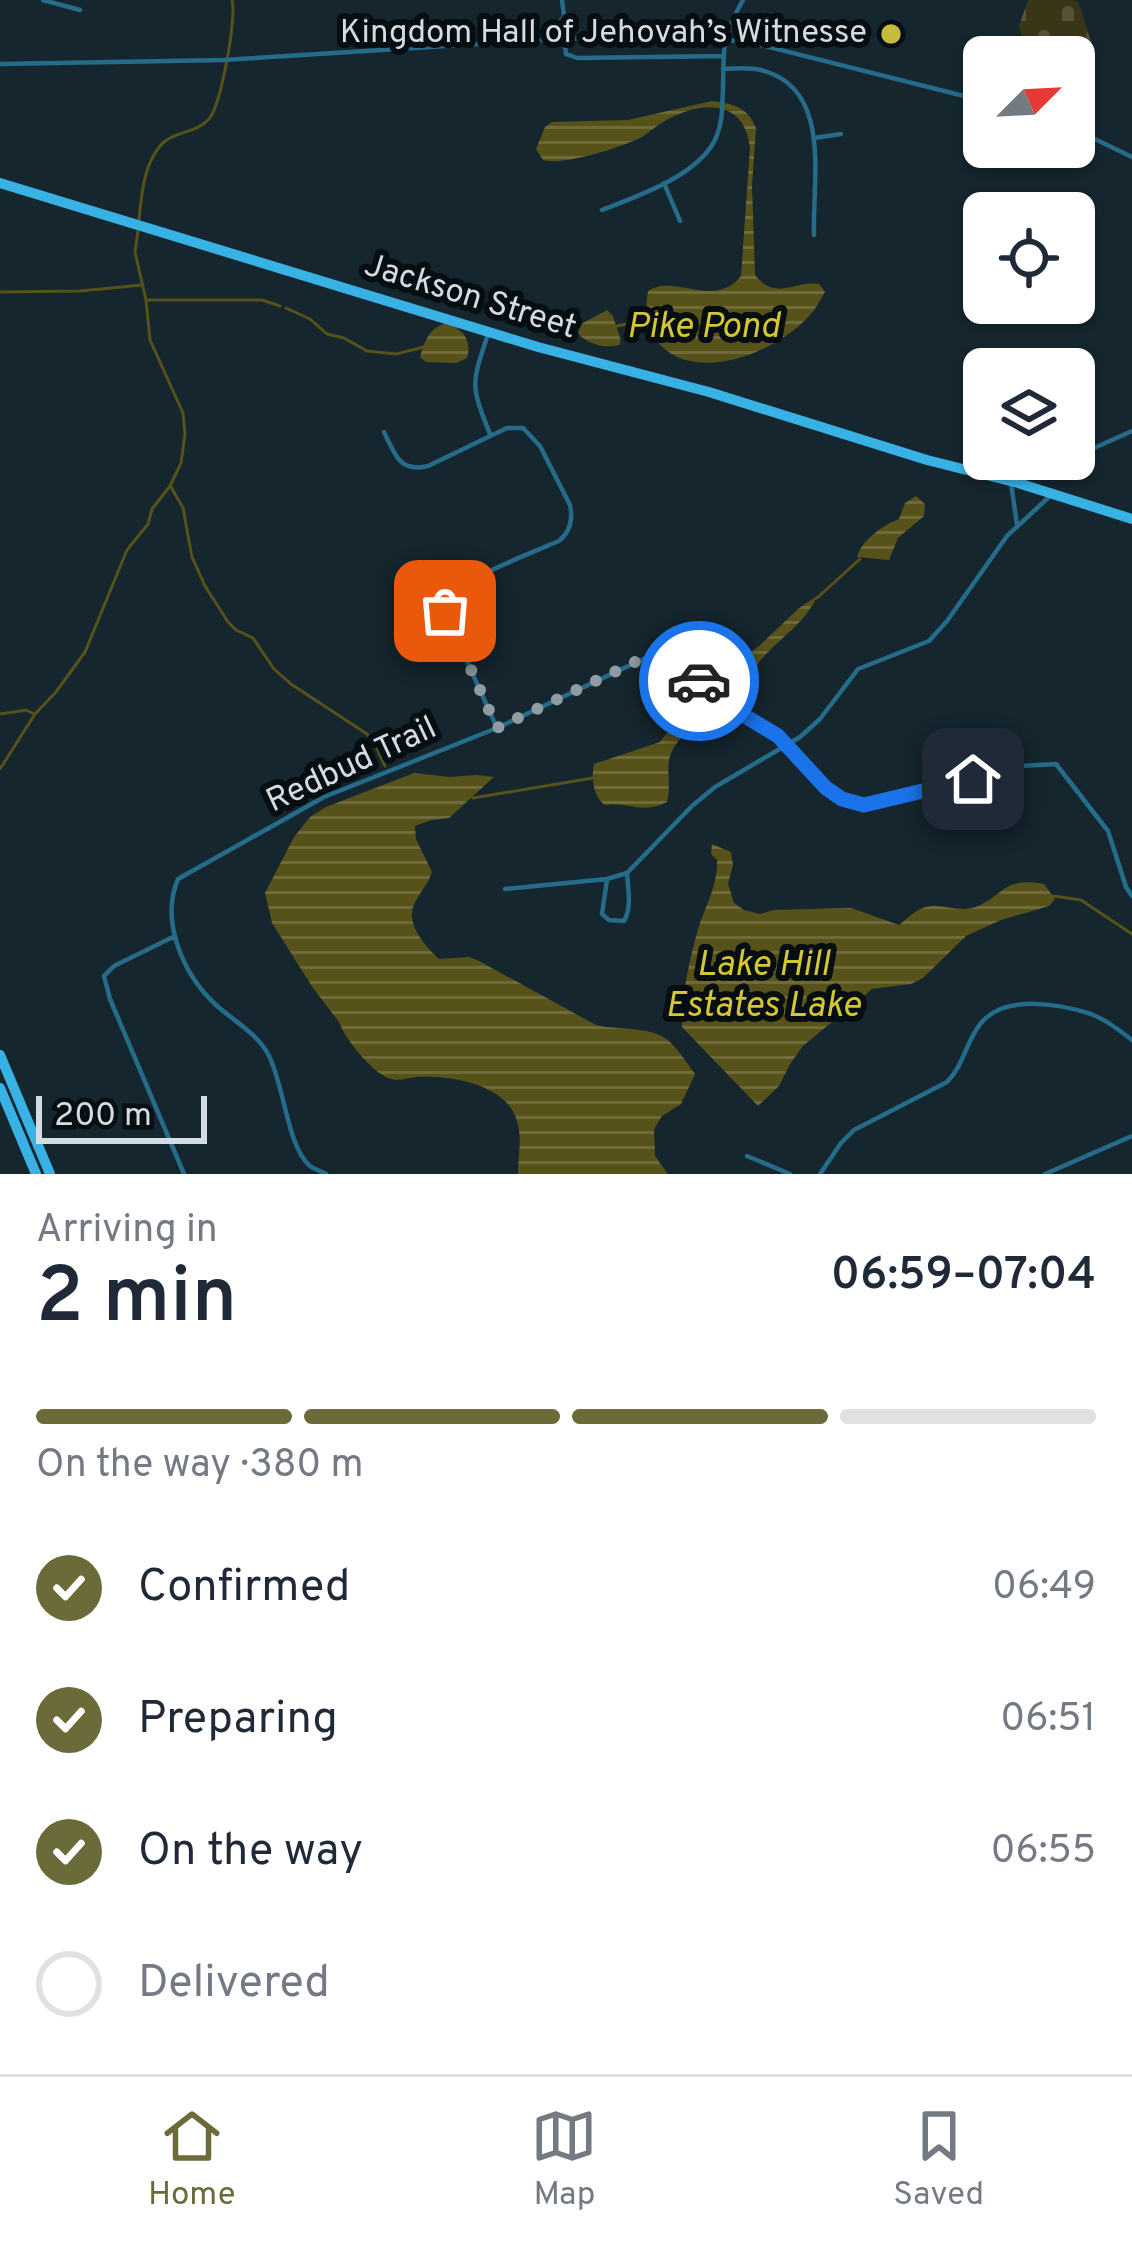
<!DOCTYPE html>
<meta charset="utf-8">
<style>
:root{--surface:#fff;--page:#f2f2f3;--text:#1f2937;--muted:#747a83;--line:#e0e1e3;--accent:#6b6b39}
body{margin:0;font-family:Overpass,sans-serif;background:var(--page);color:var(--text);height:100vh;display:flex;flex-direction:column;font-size:45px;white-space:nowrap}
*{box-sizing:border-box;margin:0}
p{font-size:39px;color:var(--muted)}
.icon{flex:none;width:66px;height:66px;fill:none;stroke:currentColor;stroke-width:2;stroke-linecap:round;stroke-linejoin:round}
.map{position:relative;height:1174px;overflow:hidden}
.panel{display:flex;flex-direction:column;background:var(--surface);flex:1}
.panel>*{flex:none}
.needle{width:78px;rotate:66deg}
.controls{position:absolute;left:963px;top:36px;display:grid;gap:24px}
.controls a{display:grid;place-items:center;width:132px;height:132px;border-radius:18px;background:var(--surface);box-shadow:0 3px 9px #0004;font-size:60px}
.scale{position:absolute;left:36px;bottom:30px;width:171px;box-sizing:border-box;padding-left:12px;border:6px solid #d2dce2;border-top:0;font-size:33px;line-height:42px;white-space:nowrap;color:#d2dce2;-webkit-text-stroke:9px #070e12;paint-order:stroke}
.pin{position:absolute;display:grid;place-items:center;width:102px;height:102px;color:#fff;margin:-51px;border-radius:24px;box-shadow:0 6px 18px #0006}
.courier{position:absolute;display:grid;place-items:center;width:120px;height:120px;margin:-60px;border:9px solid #1a73e8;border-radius:50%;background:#fff;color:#222;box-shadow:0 3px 15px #0007}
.head em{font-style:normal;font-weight:600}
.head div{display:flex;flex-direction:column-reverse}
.head{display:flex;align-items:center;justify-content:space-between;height:204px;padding:0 36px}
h1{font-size:78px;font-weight:600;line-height:90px}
.bar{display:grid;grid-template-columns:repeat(4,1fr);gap:18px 12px;align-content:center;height:144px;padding:0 36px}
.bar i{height:15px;border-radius:9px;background:var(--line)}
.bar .active{background:var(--accent)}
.bar p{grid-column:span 4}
ol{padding:0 36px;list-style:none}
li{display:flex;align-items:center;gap:36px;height:132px}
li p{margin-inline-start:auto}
li .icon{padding:12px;border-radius:50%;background:var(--accent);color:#fff;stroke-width:4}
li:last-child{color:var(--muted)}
li i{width:66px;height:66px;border:6px solid var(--line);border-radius:50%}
.dock{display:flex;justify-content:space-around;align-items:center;height:168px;border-top:3px solid var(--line);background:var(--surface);font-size:33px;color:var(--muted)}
.dock a{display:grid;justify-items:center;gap:6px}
.dock .active{color:var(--accent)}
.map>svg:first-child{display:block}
</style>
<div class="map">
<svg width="1132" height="1174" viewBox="0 0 1132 1174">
<defs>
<pattern id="cemetery-stones" width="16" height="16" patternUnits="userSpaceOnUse" patternTransform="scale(3)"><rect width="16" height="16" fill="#393617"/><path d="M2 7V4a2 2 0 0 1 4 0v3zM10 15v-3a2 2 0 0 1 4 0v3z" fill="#555238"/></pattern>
<pattern id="water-rules" width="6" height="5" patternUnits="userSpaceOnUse" patternTransform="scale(3)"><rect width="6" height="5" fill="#575219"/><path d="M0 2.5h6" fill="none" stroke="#6e6a3a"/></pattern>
</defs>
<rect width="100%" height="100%" fill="#15262e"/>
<path fill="url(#cemetery-stones)" d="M1028 0H1073L1079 3 1092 45 1050 56 1046 46 1026 52 1019 26Z"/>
<path fill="url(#water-rules)" d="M712 101C732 103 749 108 756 128L752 186 755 275C776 302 795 280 819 284L825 292C820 300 816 309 809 316 779 350 705 381 666 350 646 334 644 315 648 291 674 273 714 310 741 276L750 148C745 99 701 100 665 121 657 125 650 132 642 137 622 147 564 166 543 160L536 149 545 127 552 122 628 120Z
M607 310 613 316 621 341 619 345C606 349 586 344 578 333L581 324Z
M444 324C461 326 473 340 467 358L456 363 426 362 420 357C425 342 428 329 444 324Z
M916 496 925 504 924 516 898 538 889 560 857 557C861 541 883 525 899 519L905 503Z
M817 596C807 622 778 639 760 661 750 674 747 689 736 702L715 688 714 678 759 646 798 609Z
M690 713C692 733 673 740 669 760 667 774 671 787 667 802 641 815 627 801 605 805 593 797 591 777 594 764L660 742 677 720Z
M414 773 450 777 477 775 494 777 449 818 431 820 415 826 416 839 432 872C428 885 418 894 413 907 407 926 426 947 439 959L469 957 479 961 596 1025C619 1031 654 1025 671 1043 680 1052 688 1064 695 1074L681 1104 662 1116 654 1129 655 1156 668 1174H518C518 1155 523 1136 516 1118 504 1083 448 1075 416 1077 408 1078 397 1082 388 1078 371 1071 345 1039 339 1022L313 988 272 923 265 893 294 837 310 817 326 807Z
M712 844 731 852 733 865 728 884 734 903 744 910 760 914 774 910 851 908 899 925C907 919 914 911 923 908 939 902 955 912 972 908 1003 899 1000 876 1044 884L1055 899 1049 906 1001 920 966 936 923 978 911 984 872 989 803 1046 790 1064 779 1086 758 1106 682 1027C681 996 689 963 697 933 704 908 718 886 717 860L711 854Z"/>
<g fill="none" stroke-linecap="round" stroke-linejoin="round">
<path stroke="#575219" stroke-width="3" d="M139 219C142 194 143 167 160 146 172 131 196 134 209 119 221 105 237 17 232 0
M0 292 80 291 142 285
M148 300H262L280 306
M286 308 310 319 327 334 344 338 367 351 396 354 424 347
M617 326 646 320
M171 487 183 508 192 557 205 586 228 622 236 630 253 638 274 669 291 684 367 734 375 744 385 766
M817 598 860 559
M0 714 26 710 34 714
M0 769 35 714 56 692 85 652 127 550 148 524 152 509 170 486 181 463 185 434 183 413 150 340 146 300 135 252 138 231
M473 798 593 778
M1053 896 1081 900 1132 934"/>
<path stroke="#256c8b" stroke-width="4.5" d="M43 0 80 10
M562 0 567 39
M559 39V23L563 18
M564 39 566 54 577 58 723 56
M0 64 224 60 559 39 653 37 723 39 757 44 984 101
M723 69C736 68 749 67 761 70 833 88 812 180 814 235
M1074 129 1132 157
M814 138 841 134
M664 183 680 221
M602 210C638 196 703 174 717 135 723 120 722 105 723 89 724 46 721 39 743 0
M489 331C472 384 469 382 490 434
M384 432C395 454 399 473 428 466L507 428H523L540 446 570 505C573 519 570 532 559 541 538 550 453 583 446 600 442 607 445 611 448 619L497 728
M1074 457 1132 431
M1023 480 1069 459
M1011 483 1017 525
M607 880 602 914 609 920 624 921C632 908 628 889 627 873
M505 889 607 879 627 873 692 806 715 787 800 737 820 719 858 669 929 641 947 621 1007 536 1050 496
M175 936 114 966 104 976 110 999 184 1174
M747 1156 790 1174
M326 1174C321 1171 315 1170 310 1166 287 1147 284 1083 268 1054 257 1033 232 1020 215 1004 183 974 160 921 178 879L324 797 497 728 656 653C680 658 690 674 708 690 729 709 756 720 779 736 815 762 814 793 864 805L1019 766 1056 764 1108 831 1126 887 1132 896
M820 1174 841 1143 854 1130 947 1082C964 1065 966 1041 981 1023 1005 994 1060 1004 1091 1014 1106 1020 1119 1030 1132 1040
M1045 1174 1132 1136"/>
<path stroke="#38b2e5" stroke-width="10" d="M0 183 538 347 709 392 927 460 1018 483 1132 519
M0 1055 50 1174
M0 1088 36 1174"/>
</g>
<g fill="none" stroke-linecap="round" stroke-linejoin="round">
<path stroke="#909ca3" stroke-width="12" stroke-dasharray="0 21.6" d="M445 611 497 728 656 652 672 656 699 681"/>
<path stroke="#1a73e8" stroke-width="15" d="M699 681 735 710 778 736 826 788 842 799 864 805 973 779"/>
</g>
<circle fill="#c7bb3c" stroke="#070e12" stroke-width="4.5" cx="891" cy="34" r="12"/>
<g text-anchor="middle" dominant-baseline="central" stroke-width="12" stroke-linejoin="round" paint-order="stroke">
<g font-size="33" fill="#d2dce2" stroke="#070e12" text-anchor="end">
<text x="867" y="34">Kingdom Hall of Jehovah’s Witnesse</text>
</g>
<g font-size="33" fill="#d2dce2" stroke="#070e12">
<text transform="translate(470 298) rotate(17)">Jackson Street</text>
<text transform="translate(352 766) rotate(-25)">Redbud Trail</text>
</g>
<g font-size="36" font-style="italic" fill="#d4c634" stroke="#070e12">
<text x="703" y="328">Pike Pond</text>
<text x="763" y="966">Lake Hill<tspan x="763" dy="41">Estates Lake</tspan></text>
</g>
</g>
</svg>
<div class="controls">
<a><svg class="needle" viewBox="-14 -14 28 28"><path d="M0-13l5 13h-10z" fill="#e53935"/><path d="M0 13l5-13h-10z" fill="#747a83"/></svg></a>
<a><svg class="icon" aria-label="locate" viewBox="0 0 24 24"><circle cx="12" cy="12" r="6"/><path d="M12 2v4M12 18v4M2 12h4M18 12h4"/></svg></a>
<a><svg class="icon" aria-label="layers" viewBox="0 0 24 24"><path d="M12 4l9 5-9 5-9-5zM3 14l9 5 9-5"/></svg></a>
</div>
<div class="scale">200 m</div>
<div class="pin" style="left:445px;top:611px;background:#ea580c"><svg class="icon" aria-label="bag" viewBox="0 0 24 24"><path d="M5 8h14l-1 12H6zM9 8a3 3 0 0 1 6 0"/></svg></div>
<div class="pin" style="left:973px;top:779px;background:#1f2937"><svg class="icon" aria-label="home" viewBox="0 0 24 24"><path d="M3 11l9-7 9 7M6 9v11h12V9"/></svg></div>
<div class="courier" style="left:699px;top:681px"><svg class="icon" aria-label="car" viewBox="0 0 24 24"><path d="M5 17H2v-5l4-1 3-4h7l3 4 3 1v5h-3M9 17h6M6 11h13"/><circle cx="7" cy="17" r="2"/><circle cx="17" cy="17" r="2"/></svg></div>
</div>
<section class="panel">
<div class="head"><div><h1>2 min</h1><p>Arriving in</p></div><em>06:59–07:04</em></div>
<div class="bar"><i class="active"></i><i class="active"></i><i class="active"></i><i></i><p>On the way · 380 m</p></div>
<ol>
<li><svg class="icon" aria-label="check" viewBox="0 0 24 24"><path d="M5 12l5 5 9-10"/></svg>Confirmed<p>06:49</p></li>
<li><svg class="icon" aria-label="check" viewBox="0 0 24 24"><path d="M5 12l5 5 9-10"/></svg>Preparing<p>06:51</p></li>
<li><svg class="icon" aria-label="check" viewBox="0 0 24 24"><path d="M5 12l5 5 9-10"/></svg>On the way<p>06:55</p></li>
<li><i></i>Delivered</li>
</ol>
</section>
<nav class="dock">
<a class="active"><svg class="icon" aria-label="home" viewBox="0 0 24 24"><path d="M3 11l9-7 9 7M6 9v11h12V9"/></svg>Home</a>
<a><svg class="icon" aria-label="map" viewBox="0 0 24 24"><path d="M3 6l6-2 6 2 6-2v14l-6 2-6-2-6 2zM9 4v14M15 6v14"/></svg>Map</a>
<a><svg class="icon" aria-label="saved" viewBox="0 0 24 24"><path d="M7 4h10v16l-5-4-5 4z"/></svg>Saved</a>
</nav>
